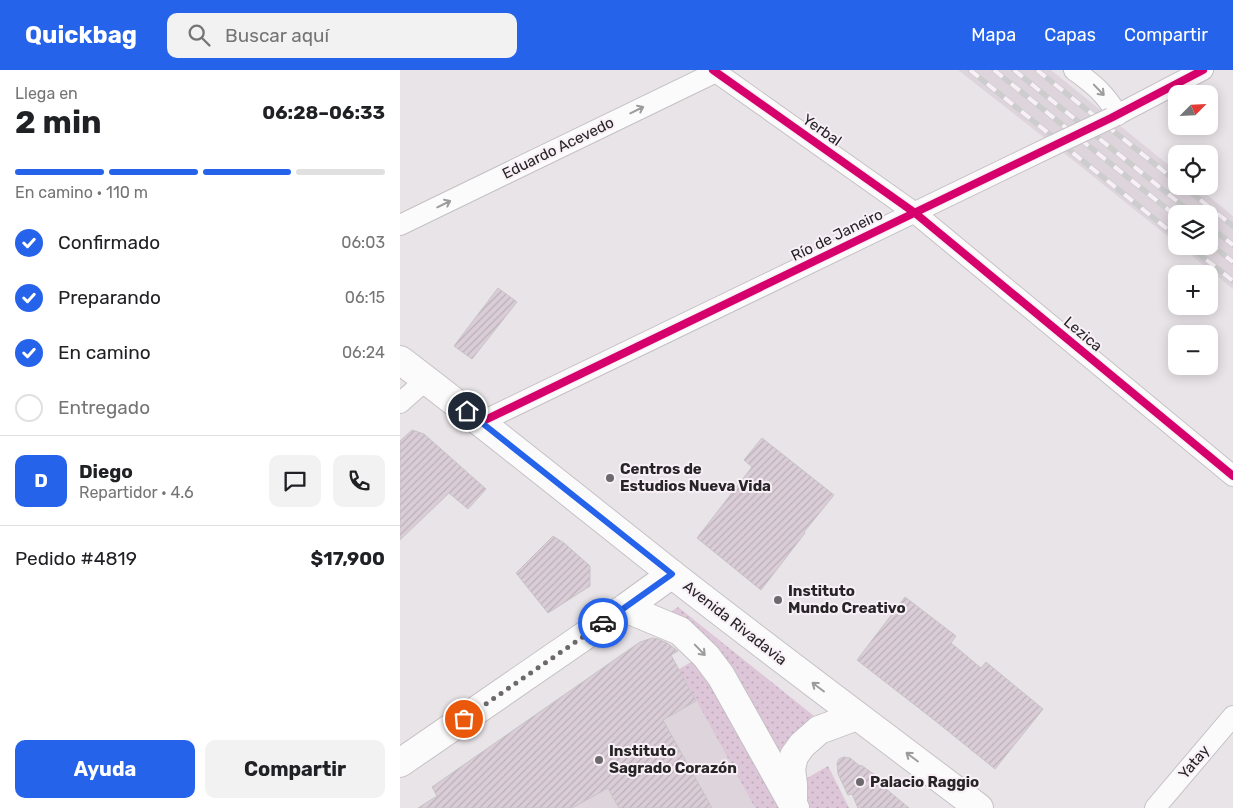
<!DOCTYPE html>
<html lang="es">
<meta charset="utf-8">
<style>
:root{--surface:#fff;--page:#f2f2f2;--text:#202124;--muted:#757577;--line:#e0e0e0;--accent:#2563eb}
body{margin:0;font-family:Rubik,sans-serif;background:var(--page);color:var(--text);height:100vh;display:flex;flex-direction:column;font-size:19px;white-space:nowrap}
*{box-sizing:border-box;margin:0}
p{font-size:16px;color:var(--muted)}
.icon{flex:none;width:28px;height:28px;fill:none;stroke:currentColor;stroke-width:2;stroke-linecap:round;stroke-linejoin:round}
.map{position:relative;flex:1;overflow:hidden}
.side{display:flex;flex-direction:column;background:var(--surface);width:400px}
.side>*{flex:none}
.needle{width:32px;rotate:66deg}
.tools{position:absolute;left:768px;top:15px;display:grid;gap:10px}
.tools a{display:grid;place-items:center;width:50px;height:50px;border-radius:10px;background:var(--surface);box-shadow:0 2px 12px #0003;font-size:25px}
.pin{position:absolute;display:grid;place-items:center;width:42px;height:42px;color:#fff;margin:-21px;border:2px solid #fff;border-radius:50%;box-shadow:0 1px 5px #0007}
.courier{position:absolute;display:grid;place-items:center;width:50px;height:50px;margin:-25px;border:4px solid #2563eb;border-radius:50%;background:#fff;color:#222;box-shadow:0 1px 6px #0007}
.summary em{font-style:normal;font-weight:700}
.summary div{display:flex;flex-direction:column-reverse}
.summary{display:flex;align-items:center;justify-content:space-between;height:85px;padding:0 15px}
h1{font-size:32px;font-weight:700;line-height:38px}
.bar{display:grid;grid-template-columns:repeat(4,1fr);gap:8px 5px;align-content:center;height:60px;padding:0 15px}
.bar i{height:6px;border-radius:4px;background:var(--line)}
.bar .current{background:var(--accent)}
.bar p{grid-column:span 4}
.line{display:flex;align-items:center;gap:12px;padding:0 15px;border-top:1px solid var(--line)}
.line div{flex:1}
.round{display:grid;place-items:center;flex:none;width:52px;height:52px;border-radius:10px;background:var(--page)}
ol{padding:0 15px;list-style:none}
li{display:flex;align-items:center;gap:15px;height:55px}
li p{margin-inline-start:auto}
li .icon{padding:5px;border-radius:50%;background:var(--accent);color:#fff;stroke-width:4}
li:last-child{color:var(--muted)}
li i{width:28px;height:28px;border:2px solid var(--line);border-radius:50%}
.action{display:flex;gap:10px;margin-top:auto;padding:10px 15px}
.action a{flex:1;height:58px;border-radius:10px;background:var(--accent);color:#fff;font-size:20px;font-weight:700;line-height:58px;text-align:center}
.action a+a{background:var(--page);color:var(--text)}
header{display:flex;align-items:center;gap:30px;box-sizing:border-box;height:70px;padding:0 25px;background:var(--accent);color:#fff}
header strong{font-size:24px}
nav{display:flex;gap:28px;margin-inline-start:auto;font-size:18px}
.search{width:350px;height:45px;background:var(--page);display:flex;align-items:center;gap:12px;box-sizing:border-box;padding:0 18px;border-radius:10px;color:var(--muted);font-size:19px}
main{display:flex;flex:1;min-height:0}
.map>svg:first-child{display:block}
</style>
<header>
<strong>Quickbag</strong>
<div class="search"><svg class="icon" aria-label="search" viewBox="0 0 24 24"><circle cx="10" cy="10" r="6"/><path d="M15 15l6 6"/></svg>Buscar aquí</div>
<nav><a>Mapa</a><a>Capas</a><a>Compartir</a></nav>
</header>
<main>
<section class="side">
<div class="summary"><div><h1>2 min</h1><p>Llega en</p></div><em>06:28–06:33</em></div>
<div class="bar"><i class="current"></i><i class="current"></i><i class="current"></i><i></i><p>En camino · 110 m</p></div>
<ol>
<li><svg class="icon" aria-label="check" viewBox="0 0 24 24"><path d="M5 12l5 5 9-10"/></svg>Confirmado<p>06:03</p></li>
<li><svg class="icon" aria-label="check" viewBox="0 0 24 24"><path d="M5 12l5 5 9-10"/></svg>Preparando<p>06:15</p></li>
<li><svg class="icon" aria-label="check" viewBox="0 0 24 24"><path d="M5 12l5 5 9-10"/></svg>En camino<p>06:24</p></li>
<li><i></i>Entregado</li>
</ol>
<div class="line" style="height:90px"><b class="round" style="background:var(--accent);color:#fff">D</b><div><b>Diego</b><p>Repartidor · 4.6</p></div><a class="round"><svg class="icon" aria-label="chat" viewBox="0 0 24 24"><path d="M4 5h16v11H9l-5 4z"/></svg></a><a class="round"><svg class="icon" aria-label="phone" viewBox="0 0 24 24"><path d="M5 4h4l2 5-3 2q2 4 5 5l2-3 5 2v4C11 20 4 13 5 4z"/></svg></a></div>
<div class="line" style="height:65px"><div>Pedido #4819</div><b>$17,900</b></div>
<div class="action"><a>Ayuda</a><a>Compartir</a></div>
</section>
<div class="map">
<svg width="833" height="738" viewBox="0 0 833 738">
<defs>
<pattern id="park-dots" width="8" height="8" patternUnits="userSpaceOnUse" patternTransform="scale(1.25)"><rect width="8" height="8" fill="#ddc6d8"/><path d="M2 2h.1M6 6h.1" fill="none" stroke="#beaab9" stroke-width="1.8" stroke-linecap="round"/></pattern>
<pattern id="building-hatch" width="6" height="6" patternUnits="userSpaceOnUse" patternTransform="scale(1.25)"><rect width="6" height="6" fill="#dacdd7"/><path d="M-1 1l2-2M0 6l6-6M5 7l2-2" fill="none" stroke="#bbb0b9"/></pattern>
</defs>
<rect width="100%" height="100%" fill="#e9e4e8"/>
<path fill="#ded5dc" d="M558 0H651L776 101V116H796L833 146V219L780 176H809V144H776V173L674 91Z
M283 606 355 738H43L32 717 164 625 185 663Z"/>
<path fill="url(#park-dots)" d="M278 537 414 646C396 661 385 669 378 692L266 545Z
M300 587 383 738H355L279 599Z
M428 696 449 738H410C404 727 400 720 407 708Z"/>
<path fill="url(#building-hatch)" stroke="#c7c4c6" d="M98 218 117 232 72 289 54 276Z
M12 360 24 364 86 419 68 439 49 423 0 470V371Z
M362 368 434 425 404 462 405 463 361 520 297 468 352 397 344 390Z
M153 466 164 473 190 496V516L148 543 116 503Z
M505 527 556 566 551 573 581 598 586 592 643 639 595 699 538 653 457 590Z
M252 568 258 569 267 573 278 581 271 585 296 631 263 650 312 738H219L208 718 172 738H18L37 726 32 717 240 572Z
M444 687 450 688 460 696 461 695 482 710 479 713 509 738H458L452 724 448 725 438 704 437 693 439 689Z"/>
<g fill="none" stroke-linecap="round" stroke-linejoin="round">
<defs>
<path id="minor" d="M313 0 515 143 833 406
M674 0C695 15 704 23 718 45
M711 48 803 0
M0 155 316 2
M0 333 26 310
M81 352 654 75
M755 738 833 646"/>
<path id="secondary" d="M225 538 280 561 306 586 321 606 395 738
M0 693 225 538 272 504"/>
<path id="primary" d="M0 290C92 360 182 433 273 505 374 584 477 660 579 738
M393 734V714L391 699 394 686 402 675 419 660 457 646"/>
</defs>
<use href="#minor" stroke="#c5c1c4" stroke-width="22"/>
<use href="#secondary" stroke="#c5c1c4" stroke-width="30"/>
<use href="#primary" stroke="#c5c1c4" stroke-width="30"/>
<use href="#minor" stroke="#fcfbfc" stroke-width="20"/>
<use href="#secondary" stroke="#fcfbfc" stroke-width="28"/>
<use href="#primary" stroke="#fcfbfc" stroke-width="28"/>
<defs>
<path id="rail" d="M570 0 776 166
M594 0 776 146
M614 0 793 144
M637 0 776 111
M783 116 833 156
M809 156 833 175
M809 173 833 192
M789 176 833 211"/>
</defs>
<use href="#rail" stroke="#cecdce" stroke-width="5.5"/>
<use href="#rail" stroke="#f8f0f6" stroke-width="4" stroke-dasharray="11" stroke-linecap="butt"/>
<defs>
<path id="minor-bridge" d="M654 75 711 48"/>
</defs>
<use href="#minor-bridge" stroke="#c5c1c4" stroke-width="22" stroke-linecap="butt"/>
<use href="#minor-bridge" stroke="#fcfbfc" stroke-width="20"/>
<defs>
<path id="cycleway" d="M313 0 515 143 833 406
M81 352 711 48 803 0"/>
</defs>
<use href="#cycleway" stroke="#f8f0f6" stroke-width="11"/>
<use href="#cycleway" stroke="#d6006c" stroke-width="8"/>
</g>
<defs><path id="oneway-shaft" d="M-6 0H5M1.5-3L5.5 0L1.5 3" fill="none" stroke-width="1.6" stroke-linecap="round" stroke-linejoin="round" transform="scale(1.25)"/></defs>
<g stroke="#9d9b9c">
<use href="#oneway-shaft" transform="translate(699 20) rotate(46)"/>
<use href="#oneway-shaft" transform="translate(237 40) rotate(-26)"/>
<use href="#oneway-shaft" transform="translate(44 134) rotate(-26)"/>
<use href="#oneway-shaft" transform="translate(300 580) rotate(46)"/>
<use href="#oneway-shaft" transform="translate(418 617) rotate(-143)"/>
<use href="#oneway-shaft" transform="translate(512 687) rotate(-143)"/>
</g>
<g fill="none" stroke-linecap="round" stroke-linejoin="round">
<path stroke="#6c686b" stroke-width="5" stroke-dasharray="0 9" d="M64 649 203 553"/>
<path stroke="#2563eb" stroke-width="6" d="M67 341 272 504 203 553"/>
</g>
<g fill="#6c686b" stroke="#f8f0f6" stroke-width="2">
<circle cx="210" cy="408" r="5"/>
<circle cx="378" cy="530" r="5"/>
<circle cx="199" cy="690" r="5"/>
<circle cx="460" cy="712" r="5"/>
</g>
<g text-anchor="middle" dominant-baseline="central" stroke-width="4" stroke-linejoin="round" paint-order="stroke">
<g font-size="15" fill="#282527" stroke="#f8f0f6">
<text transform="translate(422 60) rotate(35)">Yerbal</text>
<text transform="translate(158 78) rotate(-26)">Eduardo Acevedo</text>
<text transform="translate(437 165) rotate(-26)">Río de Janeiro</text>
<text transform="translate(683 264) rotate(40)">Lezica</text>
<text transform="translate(335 553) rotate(38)">Avenida Rivadavia</text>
<text transform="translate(794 692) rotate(-50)">Yatay</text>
</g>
<g font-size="15" font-weight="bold" fill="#282527" stroke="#f8f0f6" text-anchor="start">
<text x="220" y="399">Centros de<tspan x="220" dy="17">Estudios Nueva Vida</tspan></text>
<text x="388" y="521">Instituto<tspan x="388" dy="17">Mundo Creativo</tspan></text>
<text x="209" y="681">Instituto<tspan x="209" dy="17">Sagrado Corazón</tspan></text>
<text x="470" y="712">Palacio Raggio</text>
</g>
</g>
</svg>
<div class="tools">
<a><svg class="needle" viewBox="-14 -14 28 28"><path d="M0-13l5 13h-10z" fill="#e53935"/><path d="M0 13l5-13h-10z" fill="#757577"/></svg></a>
<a><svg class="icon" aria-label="locate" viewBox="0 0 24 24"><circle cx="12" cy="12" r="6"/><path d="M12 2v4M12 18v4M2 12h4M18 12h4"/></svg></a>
<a><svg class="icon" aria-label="layers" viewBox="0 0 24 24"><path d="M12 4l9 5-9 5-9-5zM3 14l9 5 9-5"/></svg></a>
<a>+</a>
<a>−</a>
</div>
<div class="pin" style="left:64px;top:649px;background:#ea580c"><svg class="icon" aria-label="bag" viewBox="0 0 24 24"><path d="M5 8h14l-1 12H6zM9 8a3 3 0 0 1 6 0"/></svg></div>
<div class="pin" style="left:67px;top:341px;background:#1f2937"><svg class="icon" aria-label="home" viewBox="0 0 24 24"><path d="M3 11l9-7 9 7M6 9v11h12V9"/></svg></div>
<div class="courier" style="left:203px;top:553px"><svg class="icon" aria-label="car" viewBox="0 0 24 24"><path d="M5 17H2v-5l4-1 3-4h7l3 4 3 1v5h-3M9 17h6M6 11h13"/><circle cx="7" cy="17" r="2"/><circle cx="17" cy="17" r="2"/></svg></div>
</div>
</main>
